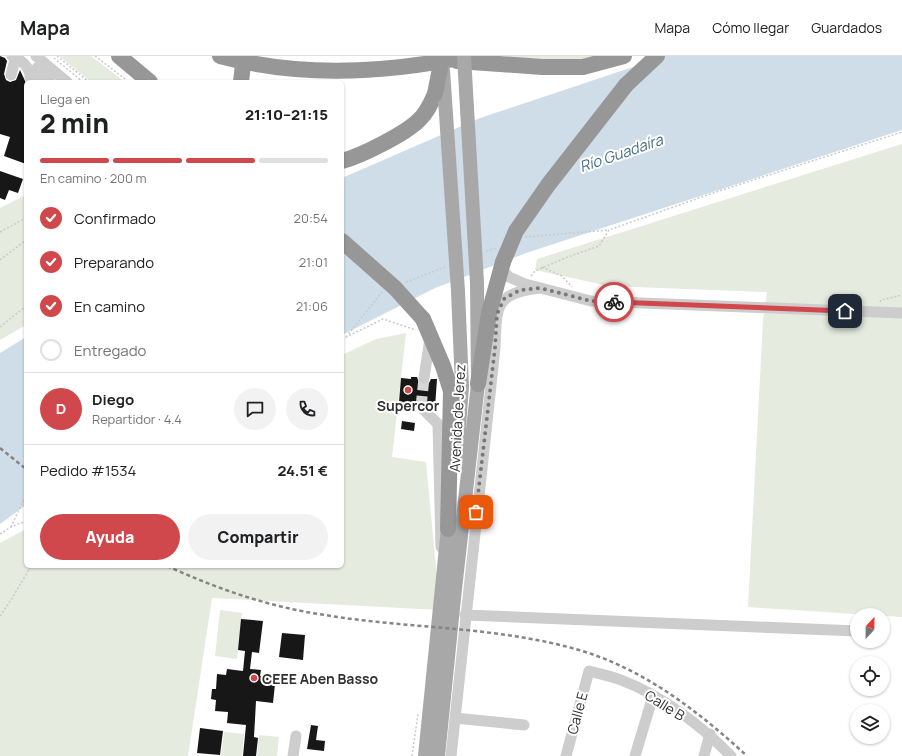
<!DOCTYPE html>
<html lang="es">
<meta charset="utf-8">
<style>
:root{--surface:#fff;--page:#f2f2f2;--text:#202124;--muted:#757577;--line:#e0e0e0;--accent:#d1484c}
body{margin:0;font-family:Manrope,sans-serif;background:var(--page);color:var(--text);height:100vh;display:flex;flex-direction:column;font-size:15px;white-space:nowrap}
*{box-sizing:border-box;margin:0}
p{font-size:13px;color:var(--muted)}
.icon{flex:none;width:22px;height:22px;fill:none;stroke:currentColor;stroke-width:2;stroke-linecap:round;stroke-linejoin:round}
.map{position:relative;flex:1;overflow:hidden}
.drawer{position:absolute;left:24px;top:24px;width:320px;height:488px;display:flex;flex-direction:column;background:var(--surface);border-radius:6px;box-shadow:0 1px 3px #0004}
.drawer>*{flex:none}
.needle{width:26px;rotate:22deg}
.buttons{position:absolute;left:850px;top:552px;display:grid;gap:8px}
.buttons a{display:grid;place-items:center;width:40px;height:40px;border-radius:50%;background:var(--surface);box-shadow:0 1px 3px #0004;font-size:20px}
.pin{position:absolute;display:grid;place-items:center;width:34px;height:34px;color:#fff;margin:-17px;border-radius:8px;box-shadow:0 2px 6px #0006}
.courier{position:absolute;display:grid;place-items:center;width:40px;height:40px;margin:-20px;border:3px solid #d1484c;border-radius:50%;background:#fff;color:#222;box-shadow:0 1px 5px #0007}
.head em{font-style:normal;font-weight:800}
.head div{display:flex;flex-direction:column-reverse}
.head{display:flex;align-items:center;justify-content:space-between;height:68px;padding:0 16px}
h1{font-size:26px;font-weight:800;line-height:30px}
.bar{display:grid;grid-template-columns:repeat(4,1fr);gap:6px 4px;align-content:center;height:48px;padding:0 16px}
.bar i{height:5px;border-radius:3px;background:var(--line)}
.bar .selected{background:var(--accent)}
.bar p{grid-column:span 4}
.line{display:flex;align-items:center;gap:10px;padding:0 16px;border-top:1px solid var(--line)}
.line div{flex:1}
.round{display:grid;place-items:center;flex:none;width:42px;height:42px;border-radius:21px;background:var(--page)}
ol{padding:0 16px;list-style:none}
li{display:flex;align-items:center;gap:12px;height:44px}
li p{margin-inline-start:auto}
li .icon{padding:4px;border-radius:50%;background:var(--accent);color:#fff;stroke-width:4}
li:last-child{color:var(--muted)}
li i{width:22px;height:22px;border:2px solid var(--line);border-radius:50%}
.primary-button{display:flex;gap:8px;margin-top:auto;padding:8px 16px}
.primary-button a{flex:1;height:46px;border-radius:24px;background:var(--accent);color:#fff;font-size:16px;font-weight:800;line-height:46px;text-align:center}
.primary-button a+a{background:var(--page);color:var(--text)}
header{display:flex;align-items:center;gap:24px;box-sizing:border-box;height:56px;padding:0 20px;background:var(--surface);border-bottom:1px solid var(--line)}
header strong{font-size:19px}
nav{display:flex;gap:22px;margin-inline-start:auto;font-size:14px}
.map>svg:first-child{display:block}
</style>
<header>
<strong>Mapa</strong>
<nav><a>Mapa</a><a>Cómo llegar</a><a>Guardados</a></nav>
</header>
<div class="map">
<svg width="902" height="700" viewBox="0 0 902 700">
<rect width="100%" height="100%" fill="#fff"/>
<path fill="#e5ebdf" d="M59 0H91L125 26H91Z
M509 0H611L585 6 498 2Z
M902 88V561L748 551 763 264 767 236 609 230 535 214 537 203Z
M26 139V269L0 284V152Z
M406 277 392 401 426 406 440 554 212 542 188 700H0V487L26 473V510H342V299L376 283Z
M220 554 242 557 237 603 215 600Z
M224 676 244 678 242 700H221Z
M259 679 279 681 277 700H257Z"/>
<path fill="#cedde8" d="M666 0H902V74L529 196 435 232 342 279V122L480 62Z
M26 281V449L0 468V297Z"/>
<path fill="#171717" d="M0 0 5 2 7 5 4 18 6 24 10 26 16 24 20 14 26 27V108L4 100 10 81 0 78Z
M0 115 23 123 18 137 9 134 5 144 0 142Z
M411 321H417L419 327 423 329 429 327 431 323H437L435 352H431L422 344 416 346 414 350 408 349 409 347 399 346 401 322 411 323Z
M402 365 415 367 414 375 401 373Z
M241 563 263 565 259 597 252 596 250 613 261 614 260 620 270 621V627L275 628 273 647 256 645 254 681 258 682 256 700H243L246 669 227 667 228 656 215 655 216 644 211 643 212 633H216L217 618 226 619 227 613 243 615 245 595 238 594Z
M282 577 305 579 303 604 279 601Z
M311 669 318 670 316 684 325 685 324 695 307 693Z
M200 672 223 675 220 699 197 697Z"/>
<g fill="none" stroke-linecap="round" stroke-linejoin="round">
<path stroke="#d6d6d6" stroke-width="11" stroke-dasharray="11 5.5" stroke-linecap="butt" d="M421 351 424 322"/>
<path stroke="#cacaca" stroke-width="1.5" stroke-dasharray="2 2" stroke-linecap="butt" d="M57 0 89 26
M95 0 129 26
M54 2 83 26
M0 176 26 162
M525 181 609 174
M486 195 496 192
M0 204 26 184
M542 211 562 220 572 231
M531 220 535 215 565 202 599 190 609 174 710 138 902 76
M406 226 445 211
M880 246 881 244 902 239
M0 271 26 250
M346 281 382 236
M342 283 383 263 416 274
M11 471 26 439
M0 478 11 471 26 465
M0 560 11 544 31 510
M412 700 418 658"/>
<path stroke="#cdcdcd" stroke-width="11" d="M12 0C21 4 30 10 30 21
M36 0 67 26
M11 19 16 0
M44 26 36 18 37 12 39 17 50 26
M503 207 504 216 509 221 525 228 591 245 902 257
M424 322 430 282
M421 351 438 368 441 491
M465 559 857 575
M455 662 524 669
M293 700 296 680
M451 700 495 292C497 252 493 237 540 232
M566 700 589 615C600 618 611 620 621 624 661 639 702 670 731 700
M635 700 653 640
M704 700 710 678"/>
<path stroke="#a8a8a8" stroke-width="14" d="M457 398 462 330 458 235
M425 700 449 462
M438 700 454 542 478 328 477 227"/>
<path stroke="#979797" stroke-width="16" d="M119 0 150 26
M220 0C301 22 388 17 469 0
M457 5 542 11H583L624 0
M626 29 657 0
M342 105C361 100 405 78 419 64 427 57 431 47 435 38
M423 263 443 310 451 335 448 473
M478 328 489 257 503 206"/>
<path stroke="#858585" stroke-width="2.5" stroke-dasharray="4 3" stroke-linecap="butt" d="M0 392 26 413
M167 510C218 533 269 551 325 559 409 573 496 570 579 594 644 613 698 655 747 700"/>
<path stroke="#a8a8a8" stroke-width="14" d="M464 0 477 227
M443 14 458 235"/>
<path stroke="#979797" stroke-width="16" d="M241 26 244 0
M435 38 442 2
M342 185 395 232 423 263
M503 206 516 175 548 129 626 29"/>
</g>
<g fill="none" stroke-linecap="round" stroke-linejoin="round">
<path stroke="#787878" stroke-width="4" stroke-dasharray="0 7.2" d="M476 456 495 292 497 258 504 243 520 234 540 232 591 245 614 246"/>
<path stroke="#d1484c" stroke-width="5" d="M614 246 845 255"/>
</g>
<g fill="#d1484c" stroke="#fff" stroke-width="1.5">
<circle cx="408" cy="334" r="4"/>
<circle cx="254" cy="622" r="4"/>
</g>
<g text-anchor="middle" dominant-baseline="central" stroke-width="4" stroke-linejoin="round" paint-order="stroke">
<g font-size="14" font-weight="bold" fill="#303030" stroke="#fff">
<text x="408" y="349">Supercor</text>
<text x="262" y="622" text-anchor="start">CEEE Aben Basso</text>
</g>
<g font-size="14" fill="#303030" stroke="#fff">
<text transform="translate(457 362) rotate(-87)">Avenida de Jerez</text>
<text transform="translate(665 649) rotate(32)">Calle B</text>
<text transform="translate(577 657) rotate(-75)">Calle E</text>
</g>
<g font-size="15" font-style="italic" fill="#476c88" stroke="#fff">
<text transform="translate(621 97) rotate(-19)">Río Guadaíra</text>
</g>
</g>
</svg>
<div class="buttons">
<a><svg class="needle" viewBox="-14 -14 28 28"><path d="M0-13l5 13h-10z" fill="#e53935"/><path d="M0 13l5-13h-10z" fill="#757577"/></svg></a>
<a><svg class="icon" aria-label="locate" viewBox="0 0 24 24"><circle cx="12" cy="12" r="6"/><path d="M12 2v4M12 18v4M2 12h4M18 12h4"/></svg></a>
<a><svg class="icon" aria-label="layers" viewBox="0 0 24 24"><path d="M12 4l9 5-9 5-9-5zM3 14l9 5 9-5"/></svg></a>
</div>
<div class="pin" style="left:476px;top:456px;background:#ea580c"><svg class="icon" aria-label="bag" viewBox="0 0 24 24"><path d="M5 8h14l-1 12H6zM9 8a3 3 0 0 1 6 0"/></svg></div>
<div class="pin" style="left:845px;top:255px;background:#1f2937"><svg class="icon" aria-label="home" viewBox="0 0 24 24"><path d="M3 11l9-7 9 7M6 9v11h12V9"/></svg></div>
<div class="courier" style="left:614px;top:246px"><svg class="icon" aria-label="bike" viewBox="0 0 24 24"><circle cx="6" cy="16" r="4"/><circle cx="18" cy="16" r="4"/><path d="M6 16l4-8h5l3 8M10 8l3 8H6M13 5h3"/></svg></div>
<section class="drawer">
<div class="head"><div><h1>2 min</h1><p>Llega en</p></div><em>21:10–21:15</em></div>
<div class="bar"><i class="selected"></i><i class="selected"></i><i class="selected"></i><i></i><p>En camino · 200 m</p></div>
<ol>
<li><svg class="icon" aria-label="check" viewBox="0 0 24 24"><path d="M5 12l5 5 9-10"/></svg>Confirmado<p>20:54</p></li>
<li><svg class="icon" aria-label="check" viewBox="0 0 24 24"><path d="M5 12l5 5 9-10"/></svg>Preparando<p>21:01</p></li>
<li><svg class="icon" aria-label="check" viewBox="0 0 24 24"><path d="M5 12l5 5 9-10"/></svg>En camino<p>21:06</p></li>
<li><i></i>Entregado</li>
</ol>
<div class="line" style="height:72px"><b class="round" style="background:var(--accent);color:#fff">D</b><div><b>Diego</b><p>Repartidor · 4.4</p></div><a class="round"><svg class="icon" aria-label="chat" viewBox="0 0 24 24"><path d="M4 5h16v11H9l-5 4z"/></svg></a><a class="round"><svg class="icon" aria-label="phone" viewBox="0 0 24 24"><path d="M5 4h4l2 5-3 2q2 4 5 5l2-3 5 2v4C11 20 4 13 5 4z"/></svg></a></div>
<div class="line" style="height:52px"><div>Pedido #1534</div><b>24.51 €</b></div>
<div class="primary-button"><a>Ayuda</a><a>Compartir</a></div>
</section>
</div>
